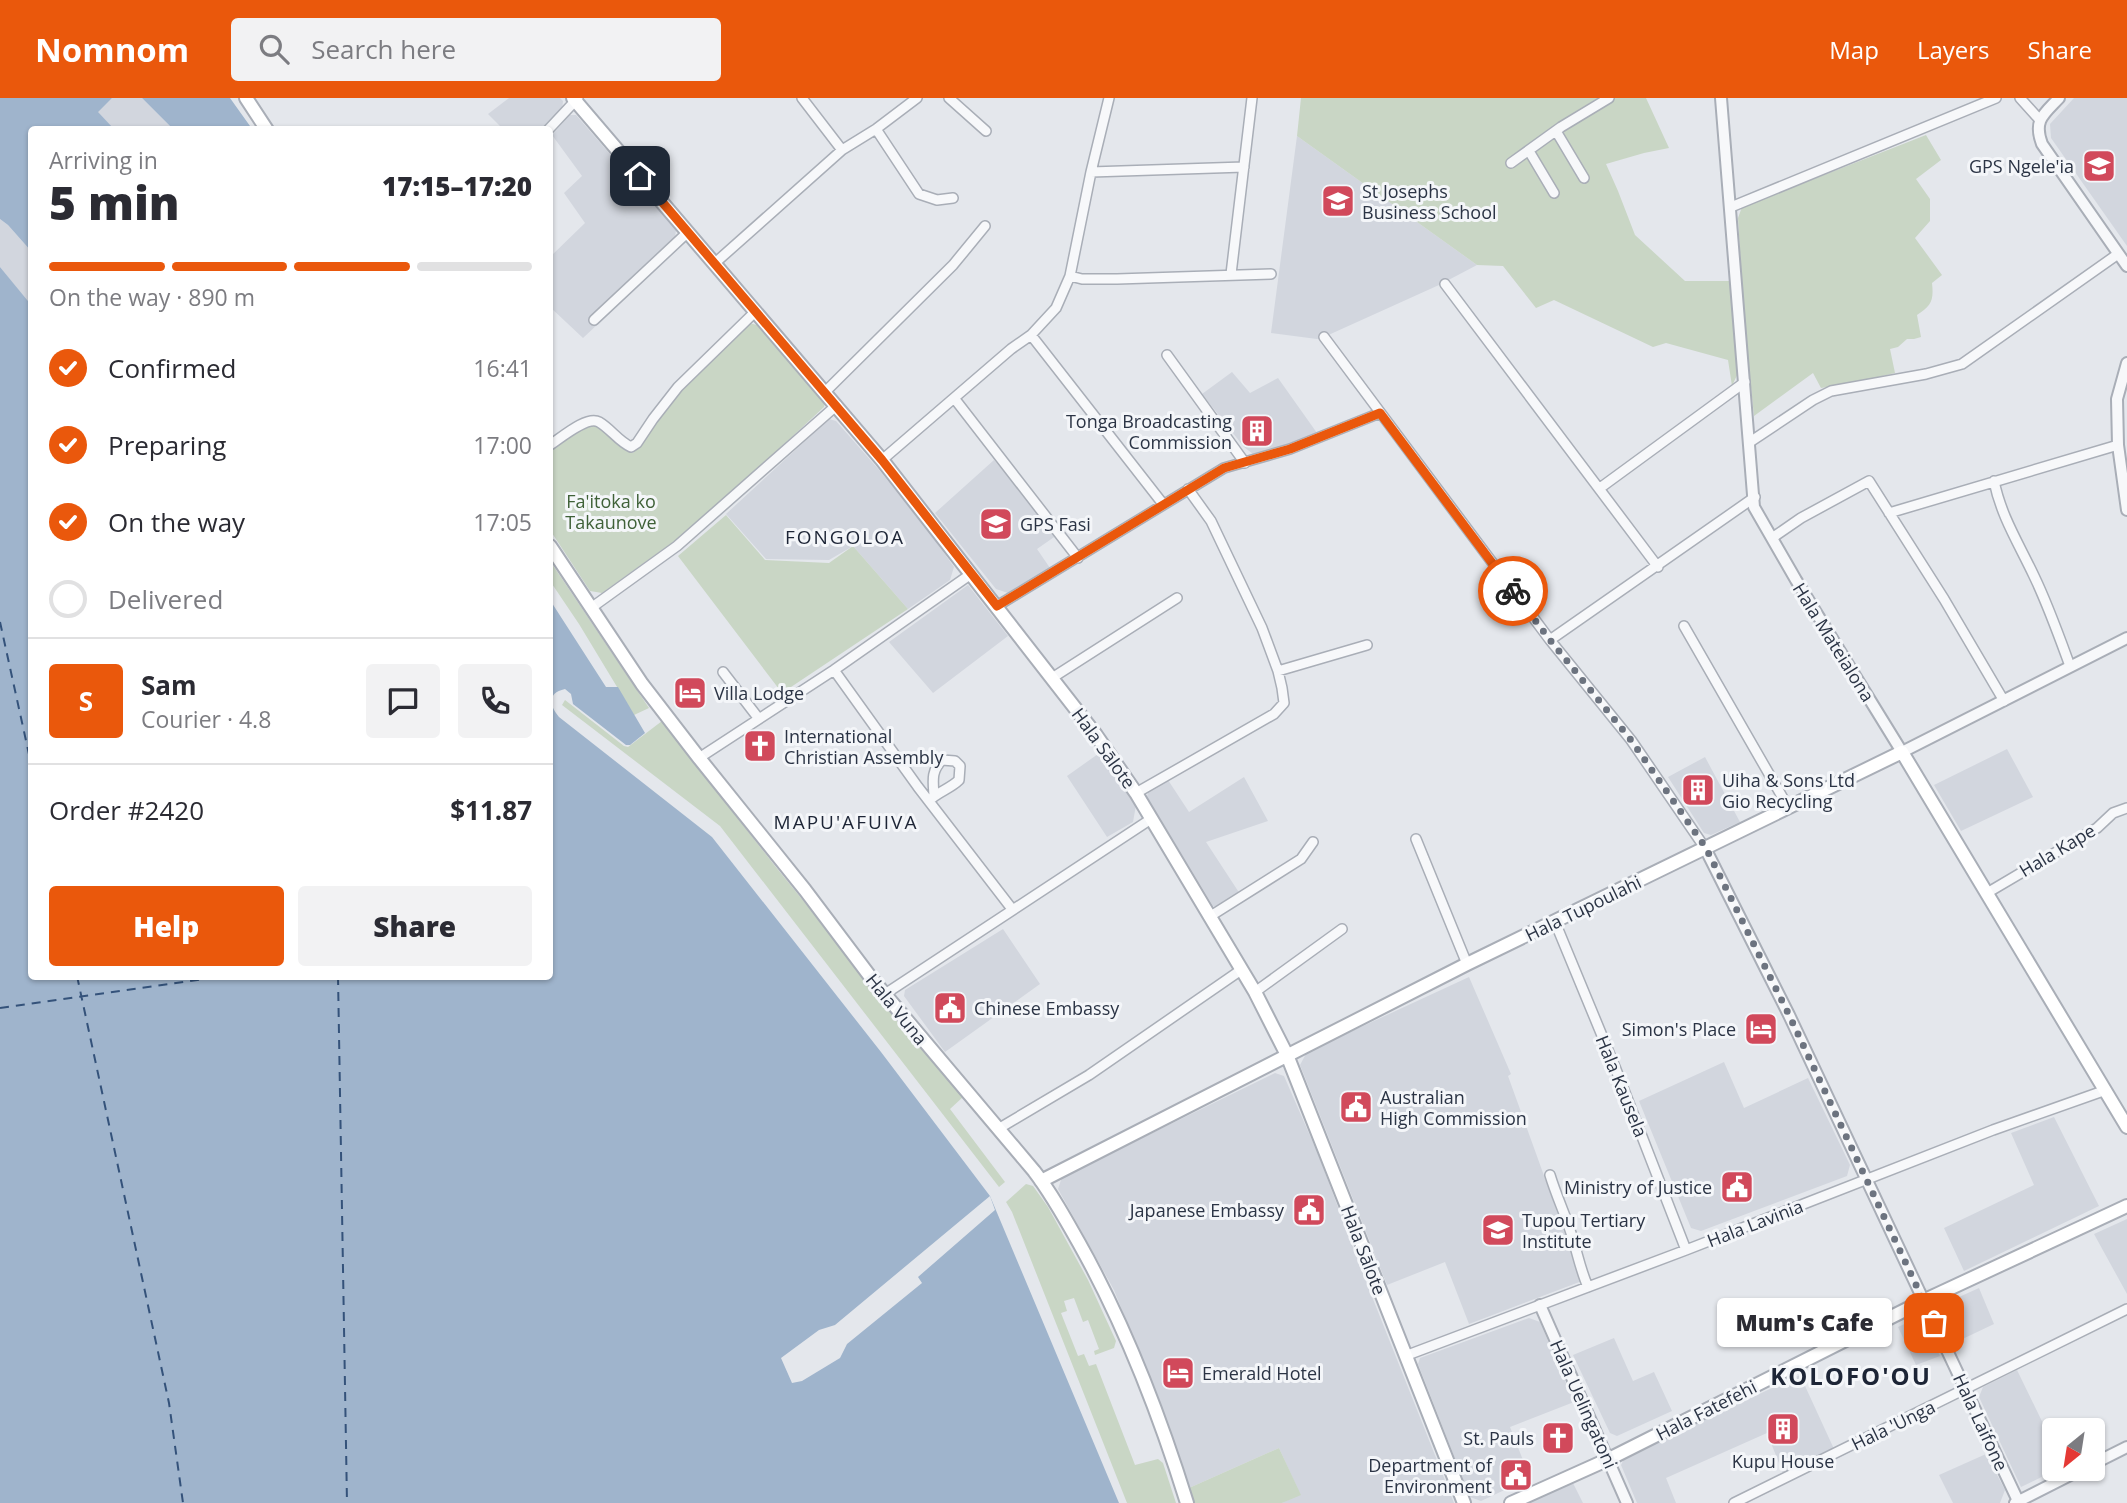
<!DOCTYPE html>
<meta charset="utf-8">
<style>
:root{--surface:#fff;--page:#f2f2f3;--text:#2b2b33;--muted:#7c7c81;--line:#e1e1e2;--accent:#ea580c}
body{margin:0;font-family:"Open Sans",sans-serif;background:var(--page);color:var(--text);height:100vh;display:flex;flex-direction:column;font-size:26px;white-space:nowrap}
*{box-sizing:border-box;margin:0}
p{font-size:23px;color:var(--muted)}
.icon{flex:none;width:38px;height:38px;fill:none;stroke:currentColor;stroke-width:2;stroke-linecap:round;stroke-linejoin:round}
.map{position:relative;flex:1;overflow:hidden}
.drawer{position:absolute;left:28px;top:28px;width:525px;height:854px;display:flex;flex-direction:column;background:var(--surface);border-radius:7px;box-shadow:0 2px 5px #0004}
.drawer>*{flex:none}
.needle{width:46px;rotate:210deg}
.buttons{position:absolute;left:2042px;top:1320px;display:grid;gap:14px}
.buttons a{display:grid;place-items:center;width:63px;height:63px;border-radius:7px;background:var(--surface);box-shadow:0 2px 5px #0004;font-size:35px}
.pin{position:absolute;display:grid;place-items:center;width:60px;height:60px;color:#fff;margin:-30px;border-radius:14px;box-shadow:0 4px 10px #0006}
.courier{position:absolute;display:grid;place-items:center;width:70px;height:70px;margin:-35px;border:5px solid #ea580c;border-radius:50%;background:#fff;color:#222;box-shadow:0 2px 9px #0007}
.bubble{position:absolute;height:49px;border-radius:7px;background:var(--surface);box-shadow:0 2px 5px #0004;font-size:23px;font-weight:800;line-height:49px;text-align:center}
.summary em{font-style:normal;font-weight:800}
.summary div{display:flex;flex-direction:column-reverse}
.summary{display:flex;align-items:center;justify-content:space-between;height:119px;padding:0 21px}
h1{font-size:46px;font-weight:800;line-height:52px}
.bar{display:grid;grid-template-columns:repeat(4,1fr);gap:10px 7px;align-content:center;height:84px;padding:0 21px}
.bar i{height:9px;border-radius:5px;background:var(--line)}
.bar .active{background:var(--accent)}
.bar p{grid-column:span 4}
.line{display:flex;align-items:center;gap:18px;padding:0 21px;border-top:2px solid var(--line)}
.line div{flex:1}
.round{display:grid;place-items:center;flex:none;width:74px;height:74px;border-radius:7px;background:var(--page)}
ol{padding:0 21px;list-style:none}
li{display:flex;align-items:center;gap:21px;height:77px}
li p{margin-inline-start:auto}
li .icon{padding:7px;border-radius:50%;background:var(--accent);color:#fff;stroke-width:4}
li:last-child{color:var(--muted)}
li i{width:38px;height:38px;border:4px solid var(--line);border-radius:50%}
.primary-button{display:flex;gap:14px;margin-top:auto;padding:14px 21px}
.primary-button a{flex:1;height:80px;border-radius:7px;background:var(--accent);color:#fff;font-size:28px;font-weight:800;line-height:80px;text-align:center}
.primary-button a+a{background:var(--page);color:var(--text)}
header{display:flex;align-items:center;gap:42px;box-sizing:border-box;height:98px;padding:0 35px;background:var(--accent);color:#fff}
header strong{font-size:33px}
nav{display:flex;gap:38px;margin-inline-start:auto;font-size:24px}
.search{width:490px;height:63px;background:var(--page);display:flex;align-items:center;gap:18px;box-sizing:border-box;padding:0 24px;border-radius:7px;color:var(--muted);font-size:26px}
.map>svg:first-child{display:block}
</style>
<header>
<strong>Nomnom</strong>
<div class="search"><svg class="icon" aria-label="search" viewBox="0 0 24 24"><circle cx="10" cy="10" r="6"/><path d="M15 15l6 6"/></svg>Search here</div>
<nav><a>Map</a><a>Layers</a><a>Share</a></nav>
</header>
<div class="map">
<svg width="2127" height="1405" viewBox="0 0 2127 1405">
<rect width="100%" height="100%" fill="#e4e7ec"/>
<path fill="#d2d6de" d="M112 0H142L173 31H114L97 14Z
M509 0H560L563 3 562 12 542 31H503L488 16Z
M2074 0H2127V148L2051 40 2050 26Z
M570 17H576L676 132 675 140 658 156 665 163 583 240 550 209V159L585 125 564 95 582 78 552 37Z
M1297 38 1477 167 1439 187 1324 239 1317 241 1271 235Z
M0 121 8 127 31 153V208L0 169Z
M1232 274 1250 295 1278 280 1317 335 1285 347 1253 356 1244 349 1202 296Z
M829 321 836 323 880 373 932 438 954 469 950 482 908 511 853 448 829 462 766 461 726 416Z
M994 362 1057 437 1037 451 1050 470 1008 495 996 491 935 415Z
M968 487 1008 538 933 595 889 544Z
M2007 651 2033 699 1961 733 1934 687Z
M1098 656 1136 707 1133 724 1107 739 1067 678Z
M1705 659 1740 724 1711 737 1704 735 1668 679Z
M1244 679 1268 723 1206 744 1240 796 1219 810 1213 808 1147 699 1148 694 1168 682 1189 714Z
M1003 831 1040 886 945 954 904 898 905 892Z
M1469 879 1511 976 1508 978 1582 1183 1469 1226 1445 1164 1387 1187 1300 967 1307 954Z
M1724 964 1744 1010 1808 980 1850 1067 1847 1078 1701 1133 1691 1130 1639 1003Z
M1275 975 1284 978 1318 1056 1365 1181 1454 1405H1282L1300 1396 1279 1350 1189 1390 1161 1310 1114 1192 1058 1091 1062 1079Z
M2054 1019 2099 1108 1964 1173 1944 1130 2034 1087 2011 1035Z
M2127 1121V1196L2094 1136Z
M1979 1190 1994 1226 1952 1246 1939 1217V1208Z
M1529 1220 1540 1224 1574 1304 1510 1329 1530 1380 1481 1403 1470 1399 1418 1266 1420 1260Z
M1917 1220 1925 1225 1940 1258 1916 1267 1898 1229Z
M1614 1240 1633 1283 1654 1274 1672 1313 1617 1338 1610 1335 1573 1257Z
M2017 1272 2054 1348V1370H2060L2021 1389 1979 1299 1983 1289Z
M1800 1277 1834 1351 1783 1375 1767 1335 1666 1380 1676 1405H1637L1621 1367 1625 1359Z
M1986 1356 2005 1392 2000 1405H1953L1939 1377Z
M1572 1383 1583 1405H1527Z"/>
<path fill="#c9d6c5" d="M1301 0H1646L1669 50 1644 55 1606 66 1618 93 1635 137 1685 183H1730L1738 275 1732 288 1728 262 1666 245 1653 249 1554 202 1536 210 1503 168 1477 167 1297 38Z
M1926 37 1941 62 1916 81 1930 101V123L1915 140 1942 177 1932 185C1934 203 1931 208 1917 217L1921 239 1914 241H1907L1898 249 1890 251 1895 275 1861 283 1821 290 1813 275 1754 318 1744 222 1738 120 1742 109Z
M749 225 757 227 825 304 824 309 734 393 676 442 602 495 590 493 550 432V351L588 326C606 329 616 347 633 355L667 309 700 271Z
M726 417 765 462 829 465 853 448 908 511 782 595 678 458Z
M550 463 649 610 634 617 579 526 550 483Z
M565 602 624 648 628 649 662 623 775 768 963 999 950 1011 1005 1084 999 1089 720 728 562 607Z
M1026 1086 1033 1088 1048 1109 1088 1182 1116 1243 1114 1250 1095 1257 1094 1253 1099 1251 1088 1222 1083 1224 1074 1200 1064 1203 1067 1213 1061 1215 1078 1258 1084 1256 1089 1268 1096 1266 1135 1367 1158 1361 1163 1365 1176 1405H1127L1012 1114 1006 1104Z
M1279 1350 1301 1397 1282 1405H1194L1189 1390Z"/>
<path fill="#9fb4cc" d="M0 0H112L98 14 114 31 32 32 31 153 8 127 0 121Z
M142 0H230L250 28 249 31H173Z
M0 169 32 208V878H550V502L606 589H618L645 635 630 647H626L573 606 571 596 565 591C547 595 549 607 559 619L712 739 881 954 990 1098 1119 1405H0Z"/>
<path fill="#e4e7ec" d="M990 1098 995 1112 918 1179 922 1185 847 1246 840 1260 802 1283 792 1285 781 1260 819 1232 835 1227Z"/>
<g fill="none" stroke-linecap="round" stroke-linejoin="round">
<path stroke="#34527a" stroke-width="2" stroke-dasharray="9 7" stroke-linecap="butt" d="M0 524 32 670
M77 878 169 1305 183 1405
M338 878 347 1405
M0 910 226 878"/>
<defs>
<path id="minor" d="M802 0 842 52
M949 0 986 33
M2020 0 2039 21
M876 31 919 96 937 102 953 100
M548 32 578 0
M1556 33 1584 80
M1529 53 1554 95
M1511 65 1561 29 1609 0
M1091 74 1244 69
M1731 109 1996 0
M715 165 842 52 876 31 917 0
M1231 176 1252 0
M1070 178 1082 181H1117L1271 176
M1445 186 1658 469
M594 222 688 134
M1031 237 1163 406
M1324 239 1550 542 1631 642 1705 750
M1167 257 1245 365
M825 294 953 167 985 128
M954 300 1078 460
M1750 344 1813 302 1831 293 1926 276 1962 266 2118 156
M550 347C561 340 587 317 599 324 611 331 618 343 631 349L637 345 653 321 678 289 756 213
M882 362 1011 251 1031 237 1056 210 1070 178 1091 74 1109 0
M1994 383C2001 418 2019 446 2034 478 2048 507 2059 538 2070 568
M1600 390 1745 284
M1889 415 2118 347
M1772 440 1801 420 1869 383 1944 501 2004 603
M997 508 1224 370 1290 351 1380 315
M591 510 677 448 837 307
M1684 528 1788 709
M1550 542 1755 399
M834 572 918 689 1012 811
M1278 573 1367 547
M723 574 759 621
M1052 580 1177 500
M699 660 834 572 971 476
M1136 695 1274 616 1284 605 1282 590 1278 573 1262 530 1211 423 1188 391
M929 703C937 694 950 691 959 682L960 668 955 663 942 662C931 673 933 683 934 697
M1416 741 1467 866
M1987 795 2097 730 2113 715 2127 710
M1209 819 1301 761 1313 744
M1555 824 1615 969 1686 1152
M1255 894 1342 831
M885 896 1151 721
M998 1031 1089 977 1241 872
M1550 1077C1556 1097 1565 1116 1571 1135 1577 1153 1580 1171 1588 1189
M1405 1258 1686 1152 1993 1032 2106 992
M1734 1405 2127 1211"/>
<path id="tertiary" d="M1721 0 1754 409 1796 482 1902 654 2127 540
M2059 0C2044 16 2033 22 2042 46L2127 168
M2127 265 2117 301 2118 347 2127 412
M1705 750 1789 917 2019 1405
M1540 1207 1627 1405
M2093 1366 2127 1349
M2015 1405 2084 1370"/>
<path id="secondary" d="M246 0 267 32
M573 0 882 362 1096 637 1136 695 1255 894 1287 957 1464 1405
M550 448 642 586 699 660 805 792 872 881 1034 1073C1051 1095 1065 1120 1079 1145 1125 1227 1159 1315 1187 1405
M1041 1083 1467 866 1902 654 2127 1029
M1511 1405 1609 1361 1923 1203 2127 1108"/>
</defs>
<use href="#minor" stroke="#a9aeb7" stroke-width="12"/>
<use href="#tertiary" stroke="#a9aeb7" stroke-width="14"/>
<use href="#secondary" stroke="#a9aeb7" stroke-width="16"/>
<use href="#minor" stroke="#f7f8fa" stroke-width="9"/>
<use href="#tertiary" stroke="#f7f8fa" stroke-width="10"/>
<use href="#secondary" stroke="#fff" stroke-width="12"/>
</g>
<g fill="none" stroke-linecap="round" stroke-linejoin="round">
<path stroke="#6c737f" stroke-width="7" stroke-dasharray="0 12.6" d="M1513 493 1550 542 1631 642 1706 750 1789 917 1934 1225"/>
<path stroke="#ea580c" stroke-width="9" d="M640 78 882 362 997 508 1224 370 1290 351 1380 315 1513 493"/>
</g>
<defs>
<symbol id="school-square" viewBox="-11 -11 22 22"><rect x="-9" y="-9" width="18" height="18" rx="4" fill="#d1495b" stroke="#f4f6f9"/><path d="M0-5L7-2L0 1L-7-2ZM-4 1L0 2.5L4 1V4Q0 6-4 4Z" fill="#fff"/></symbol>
<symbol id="building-square" viewBox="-11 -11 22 22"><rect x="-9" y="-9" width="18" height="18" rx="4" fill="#d1495b" stroke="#f4f6f9"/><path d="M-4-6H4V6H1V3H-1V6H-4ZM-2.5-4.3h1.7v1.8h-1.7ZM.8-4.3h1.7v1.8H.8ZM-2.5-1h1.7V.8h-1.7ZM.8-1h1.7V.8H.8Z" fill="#fff"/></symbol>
<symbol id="hotel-square" viewBox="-11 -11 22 22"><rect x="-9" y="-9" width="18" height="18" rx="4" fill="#d1495b" stroke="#f4f6f9"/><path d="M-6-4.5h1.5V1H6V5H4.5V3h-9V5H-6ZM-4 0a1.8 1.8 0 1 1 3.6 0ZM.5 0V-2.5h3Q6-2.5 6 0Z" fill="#fff"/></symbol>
<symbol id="church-square" viewBox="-11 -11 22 22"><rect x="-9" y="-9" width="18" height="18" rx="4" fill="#d1495b" stroke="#f4f6f9"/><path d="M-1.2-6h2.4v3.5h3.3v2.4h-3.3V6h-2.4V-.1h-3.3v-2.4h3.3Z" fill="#fff"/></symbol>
<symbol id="civic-square" viewBox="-11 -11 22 22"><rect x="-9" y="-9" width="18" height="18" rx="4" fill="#d1495b" stroke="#f4f6f9"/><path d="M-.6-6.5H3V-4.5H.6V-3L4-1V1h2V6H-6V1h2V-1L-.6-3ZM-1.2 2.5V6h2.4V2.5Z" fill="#fff"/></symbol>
<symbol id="university-square" viewBox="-11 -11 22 22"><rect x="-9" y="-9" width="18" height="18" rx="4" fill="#d1495b" stroke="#f4f6f9"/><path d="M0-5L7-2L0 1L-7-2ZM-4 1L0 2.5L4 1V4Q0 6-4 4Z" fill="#fff"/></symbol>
</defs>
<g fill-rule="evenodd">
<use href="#school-square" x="2080" y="49" width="38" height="38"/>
<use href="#school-square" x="1319" y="84" width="38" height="38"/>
<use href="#building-square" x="1238" y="314" width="38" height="38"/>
<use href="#school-square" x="977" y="407" width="38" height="38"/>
<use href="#hotel-square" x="671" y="576" width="38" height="38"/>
<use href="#church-square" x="741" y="629" width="38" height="38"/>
<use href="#building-square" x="1679" y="673" width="38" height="38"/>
<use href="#civic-square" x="931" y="891" width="38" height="38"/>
<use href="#hotel-square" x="1742" y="912" width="38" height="38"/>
<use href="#civic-square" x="1337" y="990" width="38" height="38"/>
<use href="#civic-square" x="1718" y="1070" width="38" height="38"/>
<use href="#civic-square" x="1290" y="1093" width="38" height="38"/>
<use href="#university-square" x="1479" y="1113" width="38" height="38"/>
<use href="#hotel-square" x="1159" y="1256" width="38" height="38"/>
<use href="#building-square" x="1764" y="1312" width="38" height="38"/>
<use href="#church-square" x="1539" y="1321" width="38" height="38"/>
<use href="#civic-square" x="1497" y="1358" width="38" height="38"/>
</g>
<g text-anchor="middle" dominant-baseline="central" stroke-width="6" stroke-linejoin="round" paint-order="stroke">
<g font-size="18" fill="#2b3445" stroke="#f4f6f9" text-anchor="start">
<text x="2074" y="68" text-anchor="end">GPS Ngele'ia</text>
<text x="1362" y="93">St Josephs<tspan x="1362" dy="21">Business School</tspan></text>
<text x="1232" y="323" text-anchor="end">Tonga Broadcasting<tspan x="1232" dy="21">Commission</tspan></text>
<text x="1020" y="426">GPS Fasi</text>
<text x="714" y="595">Villa Lodge</text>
<text x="784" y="638">International<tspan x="784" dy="21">Christian Assembly</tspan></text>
<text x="1722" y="682">Uiha &amp; Sons Ltd<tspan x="1722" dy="21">Gio Recycling</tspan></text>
<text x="974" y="910">Chinese Embassy</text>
<text x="1736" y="931" text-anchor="end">Simon's Place</text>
<text x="1380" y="999">Australian<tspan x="1380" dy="21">High Commission</tspan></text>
<text x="1712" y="1089" text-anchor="end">Ministry of Justice</text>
<text x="1284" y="1112" text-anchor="end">Japanese Embassy</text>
<text x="1522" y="1122">Tupou Tertiary<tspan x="1522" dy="21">Institute</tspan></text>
<text x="1202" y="1275">Emerald Hotel</text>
<text x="1534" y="1340" text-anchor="end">St. Pauls</text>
<text x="1783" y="1363" text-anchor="middle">Kupu House</text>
<text x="1492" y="1367" text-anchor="end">Department of<tspan x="1492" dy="21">Environment</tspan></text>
</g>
<g font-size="18" fill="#3f6138" stroke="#f4f6f9">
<text x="611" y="403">Fa'itoka ko<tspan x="611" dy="21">Takaunove</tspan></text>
</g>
<g font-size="18" fill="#2b3445" stroke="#f4f6f9">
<text transform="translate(1834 544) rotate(58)">Hala Mateialona</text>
<text transform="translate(1104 650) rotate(54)">Hala Sālote</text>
<text transform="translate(2057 752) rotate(-31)">Hala Kape</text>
<text transform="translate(1583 810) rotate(-26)">Hala Tupoulahi</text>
<text transform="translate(897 911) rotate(51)">Hala Vuna</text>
<text transform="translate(1622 988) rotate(68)">Hala Kausela</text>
<text transform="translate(1755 1125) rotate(-21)">Hala Lavinia</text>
<text transform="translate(1364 1152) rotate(69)">Hala Sālote</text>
<text transform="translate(1584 1306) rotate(66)">Hala Uelingatoni</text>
<text transform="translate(1706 1312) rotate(-27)">Hala Fatefehi</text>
<text transform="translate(1981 1324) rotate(65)">Hala Laifone</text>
<text transform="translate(1893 1327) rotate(-26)">Hala 'Unga</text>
</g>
<g font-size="19" letter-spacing="2" fill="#1d2536" stroke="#f4f6f9">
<text x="845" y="439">FONGOLOA</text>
<text x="846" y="724">MAPU'AFUIVA</text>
</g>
<g font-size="24" font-weight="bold" letter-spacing="2" fill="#1d2536" stroke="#f4f6f9">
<text x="1851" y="1277">KOLOFO'OU</text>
</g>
</g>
</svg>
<div class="buttons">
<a><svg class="needle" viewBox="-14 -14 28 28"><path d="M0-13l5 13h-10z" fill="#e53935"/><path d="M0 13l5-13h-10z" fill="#7c7c81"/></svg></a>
</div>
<div class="pin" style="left:1934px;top:1225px;background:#ea580c"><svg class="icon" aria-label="bag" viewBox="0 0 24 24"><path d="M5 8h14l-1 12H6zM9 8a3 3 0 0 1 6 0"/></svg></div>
<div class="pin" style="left:640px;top:78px;background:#1f2937"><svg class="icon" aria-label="home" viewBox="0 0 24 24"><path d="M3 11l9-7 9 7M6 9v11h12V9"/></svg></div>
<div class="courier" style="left:1513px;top:493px"><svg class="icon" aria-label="bike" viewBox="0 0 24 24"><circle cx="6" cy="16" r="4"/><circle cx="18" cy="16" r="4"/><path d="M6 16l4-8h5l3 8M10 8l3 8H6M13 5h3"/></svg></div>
<div class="bubble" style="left:1717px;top:1200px;width:175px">Mum's Cafe</div>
<section class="drawer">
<div class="summary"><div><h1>5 min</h1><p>Arriving in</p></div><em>17:15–17:20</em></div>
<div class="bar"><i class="active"></i><i class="active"></i><i class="active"></i><i></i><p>On the way · 890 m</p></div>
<ol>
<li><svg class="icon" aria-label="check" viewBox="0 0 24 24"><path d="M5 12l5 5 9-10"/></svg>Confirmed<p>16:41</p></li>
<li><svg class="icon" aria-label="check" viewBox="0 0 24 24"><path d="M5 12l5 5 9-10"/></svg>Preparing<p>17:00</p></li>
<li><svg class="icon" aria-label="check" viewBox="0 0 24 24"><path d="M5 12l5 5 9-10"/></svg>On the way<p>17:05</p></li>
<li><i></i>Delivered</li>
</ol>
<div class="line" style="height:126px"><b class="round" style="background:var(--accent);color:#fff">S</b><div><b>Sam</b><p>Courier · 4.8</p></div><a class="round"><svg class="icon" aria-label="chat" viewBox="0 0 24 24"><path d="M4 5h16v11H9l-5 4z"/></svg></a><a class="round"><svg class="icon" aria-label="phone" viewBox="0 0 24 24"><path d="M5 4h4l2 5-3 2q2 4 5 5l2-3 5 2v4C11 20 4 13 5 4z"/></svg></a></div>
<div class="line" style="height:91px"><div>Order #2420</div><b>$11.87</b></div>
<div class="primary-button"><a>Help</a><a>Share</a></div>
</section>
</div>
